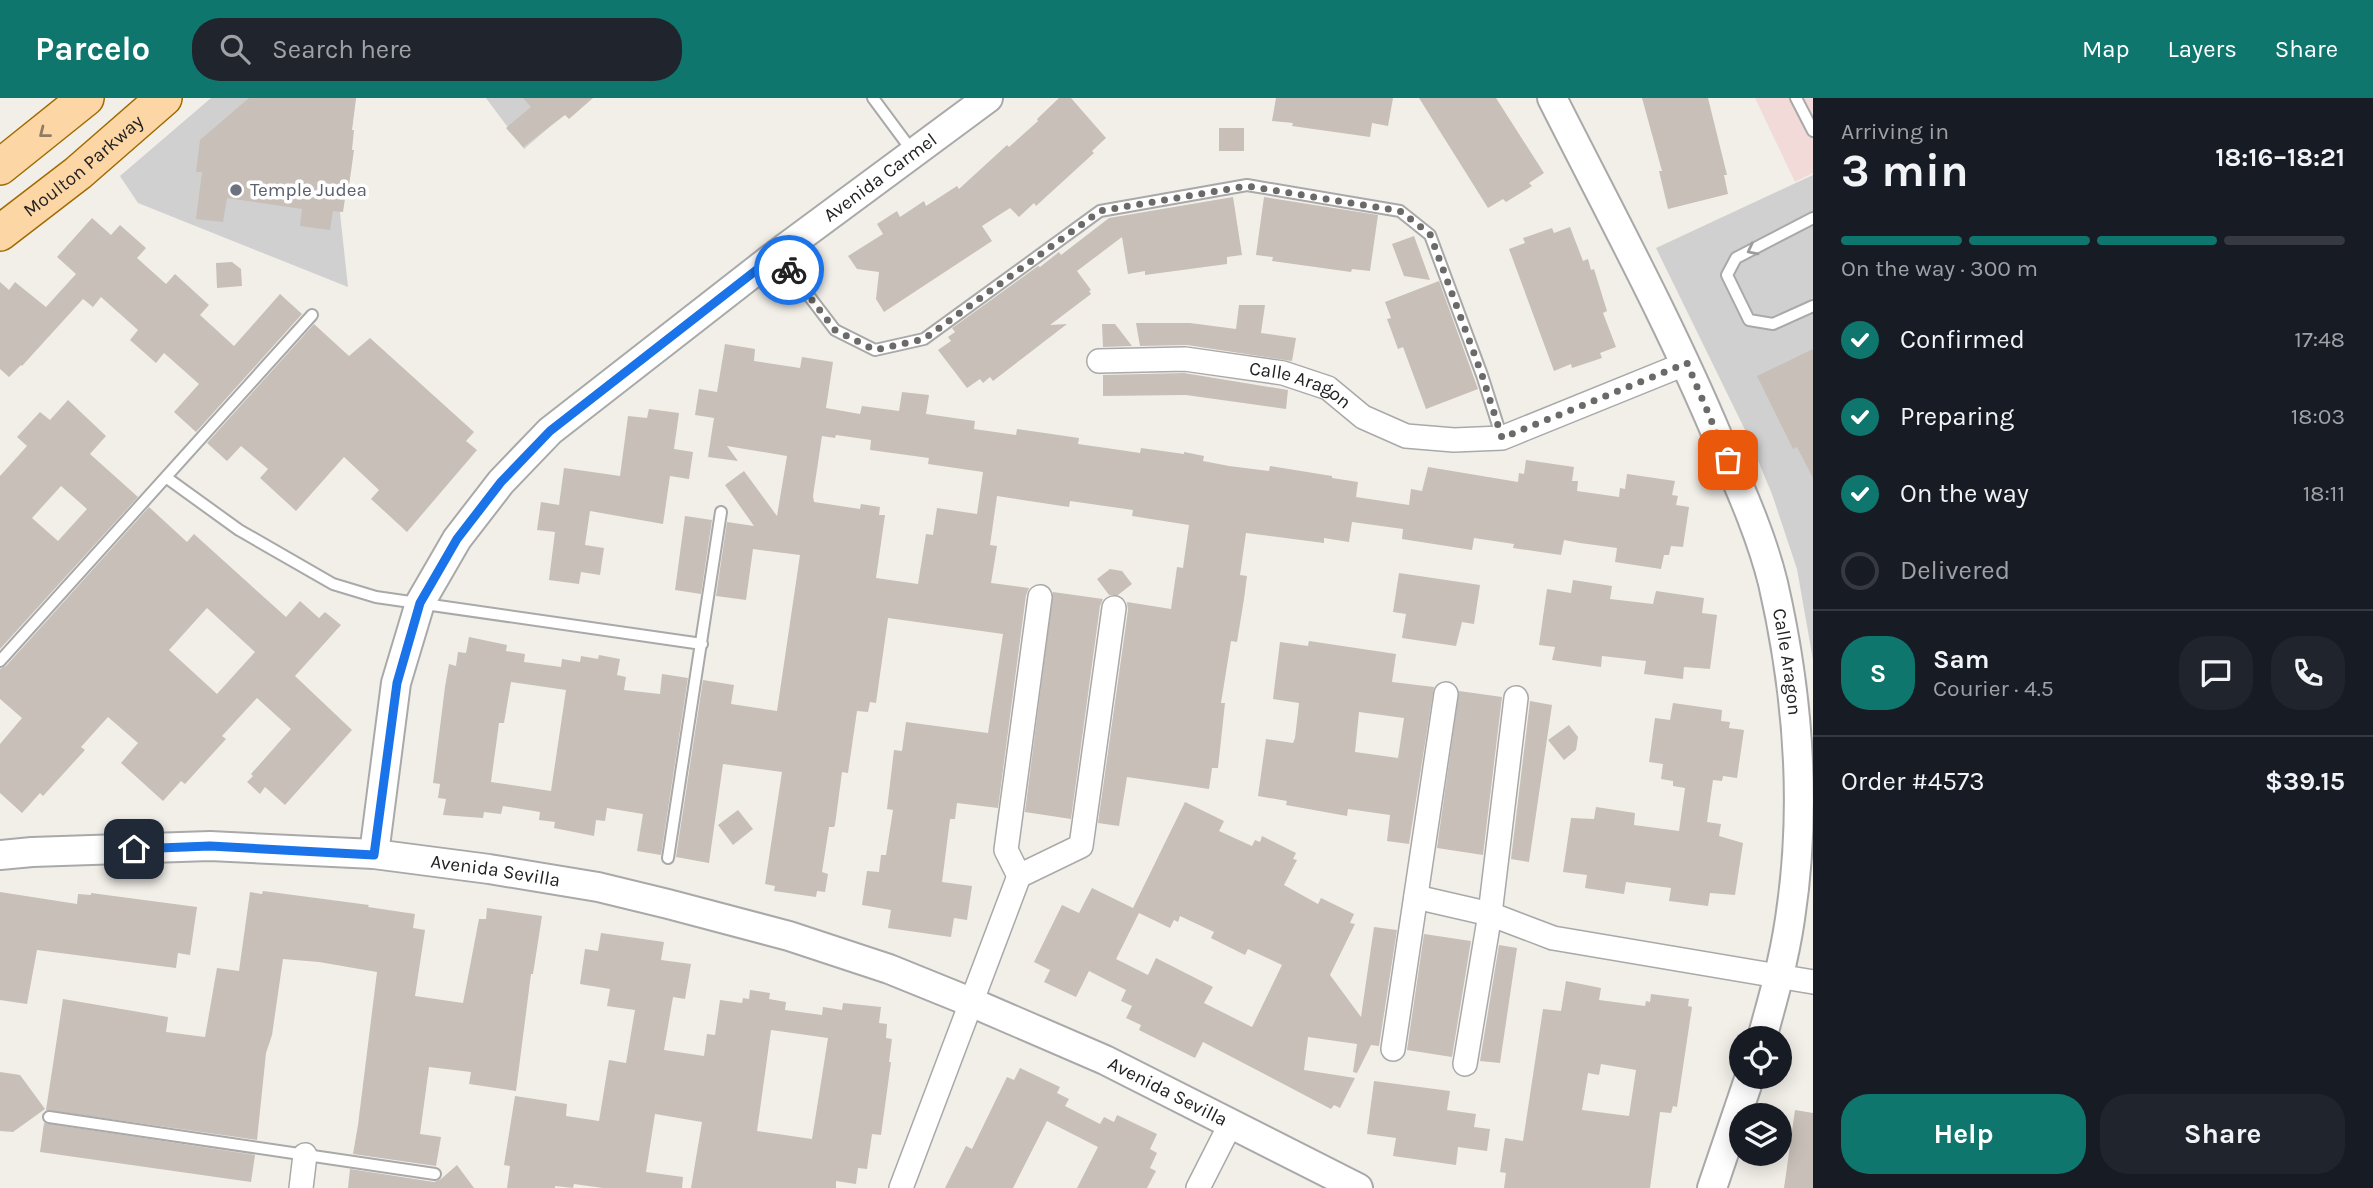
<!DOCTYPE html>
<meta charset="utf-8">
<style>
:root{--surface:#171b24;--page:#20242c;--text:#f1f3f6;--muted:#9ea1a6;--line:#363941;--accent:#0f766e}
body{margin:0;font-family:Karla,sans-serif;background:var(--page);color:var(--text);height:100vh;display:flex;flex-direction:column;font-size:26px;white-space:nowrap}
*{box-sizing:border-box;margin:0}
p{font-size:23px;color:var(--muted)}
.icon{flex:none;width:38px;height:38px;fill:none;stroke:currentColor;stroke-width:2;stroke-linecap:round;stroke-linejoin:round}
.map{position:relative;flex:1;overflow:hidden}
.drawer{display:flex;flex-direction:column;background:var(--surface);width:560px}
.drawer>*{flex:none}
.controls{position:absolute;left:1729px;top:928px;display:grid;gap:14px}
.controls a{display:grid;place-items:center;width:63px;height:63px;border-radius:50%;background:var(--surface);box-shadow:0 4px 18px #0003;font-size:35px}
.pin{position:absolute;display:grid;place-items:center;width:60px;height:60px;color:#fff;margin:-30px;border-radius:14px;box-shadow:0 4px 10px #0006}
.courier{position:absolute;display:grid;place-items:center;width:70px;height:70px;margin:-35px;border:5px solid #1a73e8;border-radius:50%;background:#fff;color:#222;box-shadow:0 2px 9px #0007}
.head em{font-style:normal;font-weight:700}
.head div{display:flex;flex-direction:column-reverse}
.head{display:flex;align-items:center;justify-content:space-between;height:119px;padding:0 28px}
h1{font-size:46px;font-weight:700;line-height:52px}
.bar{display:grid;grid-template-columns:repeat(4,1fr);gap:10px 7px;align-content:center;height:84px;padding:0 28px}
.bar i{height:9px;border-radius:5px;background:var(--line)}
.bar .active{background:var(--accent)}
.bar p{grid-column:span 4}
.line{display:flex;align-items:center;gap:18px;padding:0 28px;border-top:2px solid var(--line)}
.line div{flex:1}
.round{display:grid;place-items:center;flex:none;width:74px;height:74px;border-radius:28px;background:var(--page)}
ol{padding:0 28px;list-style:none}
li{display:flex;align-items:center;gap:21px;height:77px}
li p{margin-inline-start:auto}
li .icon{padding:7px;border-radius:50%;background:var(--accent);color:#fff;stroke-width:4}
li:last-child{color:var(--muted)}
li i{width:38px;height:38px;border:4px solid var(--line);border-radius:50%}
.cta{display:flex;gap:14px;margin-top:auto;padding:14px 28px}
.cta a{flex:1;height:80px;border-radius:28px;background:var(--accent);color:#fff;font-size:28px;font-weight:700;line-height:80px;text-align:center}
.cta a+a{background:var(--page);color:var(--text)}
header{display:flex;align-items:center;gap:42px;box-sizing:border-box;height:98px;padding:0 35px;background:var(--accent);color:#fff}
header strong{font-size:33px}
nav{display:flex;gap:38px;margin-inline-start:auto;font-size:24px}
.search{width:490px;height:63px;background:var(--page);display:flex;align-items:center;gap:18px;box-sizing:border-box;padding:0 24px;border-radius:28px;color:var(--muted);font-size:26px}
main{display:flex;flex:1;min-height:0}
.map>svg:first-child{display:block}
</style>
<header>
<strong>Parcelo</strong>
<div class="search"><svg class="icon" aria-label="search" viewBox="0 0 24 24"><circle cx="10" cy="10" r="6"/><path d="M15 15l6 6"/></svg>Search here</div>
<nav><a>Map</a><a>Layers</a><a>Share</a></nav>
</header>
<main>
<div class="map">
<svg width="1813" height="1090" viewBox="0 0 1813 1090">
<rect width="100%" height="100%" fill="#f2efe9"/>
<path fill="#f2dad9" d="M1755 0H1813V75L1795 84Z"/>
<path fill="#d0d0d0" d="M211 0H356L340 115 348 189 138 105 120 78Z
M486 0H583L524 51Z
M1813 77V562L1797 471 1772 396 1746 334 1656 150Z"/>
<path fill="#c7bfb8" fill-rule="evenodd" d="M249 0H356L352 32H354L352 52H354L348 95 346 94 343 114 333 113 330 132 300 128 302 111 227 100 223 124 196 121 202 74H196L200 42Z
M523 0H593L569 21 565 17 523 49 506 30 531 9Z
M1059 0H1071L1106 40 1092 53 1094 55 1036 108 1034 105 1019 119 1010 110 982 128 992 143 884 214 876 201 879 174 857 171 848 158 883 136 877 126 897 113 900 119 924 103 926 108 957 88 959 91 1007 47 1009 49 1038 23 1037 21Z
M1276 0H1393L1388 28 1372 25 1370 39 1292 28 1293 25 1272 23Z
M1419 0H1496L1544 75 1529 85 1532 88 1506 104 1503 101 1488 110Z
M1642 0H1708L1727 77H1724L1728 96 1668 111 1659 73H1662Z
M1219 30H1244V53H1219Z
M1233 99 1242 157 1227 159V166L1145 177V173L1128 176 1122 139 1077 173 1091 192 1089 193 1091 196 1050 227 1067 226 993 283 990 279 983 285 980 281 967 290 938 252 951 243 948 239 955 234 952 230 955 228 1038 168 1040 169 1059 154 1061 157 1109 120Z
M1264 99 1378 117 1370 173 1352 171 1351 174 1272 163 1273 159 1256 157Z
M92 120 111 137 120 127 146 150 137 160 166 186 175 176 209 207 200 217 234 248 280 196 302 216 196 334 174 314 199 286 164 255 156 265 130 242 138 232 101 199 93 209 83 201 22 268 21 267 9 279 0 271V184L9 192 15 184 46 209 76 176 57 159Z
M1570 129 1583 163 1588 161 1591 172 1594 171 1607 213 1603 215 1616 249 1600 255 1602 260 1572 270 1571 266 1554 273 1509 151 1525 145 1523 140 1552 130 1554 135Z
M1414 138 1430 182 1404 178 1392 146Z
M232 164 241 171 242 188 217 190 216 165Z
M1439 183 1478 291 1426 311 1403 249 1398 251 1387 221 1391 220 1385 204Z
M1239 207H1265L1261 235 1296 240 1292 263 1187 247 1140 248 1136 225H1190L1236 231Z
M314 226 349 258 370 240 474 334 466 343 477 352 407 434 371 401 379 392 344 359 296 413 260 380 268 371 241 348 227 363 207 345Z
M1102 226H1115L1132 248 1103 249Z
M725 246 755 251 754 263 800 270 802 259 833 264 826 310 860 316 862 308 899 313 902 294 929 297 926 316 975 323 974 331 1016 337 1017 331 1079 340 1078 346 1120 352 1140 355 1141 350 1184 356V354L1204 358 1203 363 1229 368 1269 373 1270 368 1332 378V380L1358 384 1356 399 1409 407 1411 391 1422 393 1428 369 1518 384 1519 375 1524 376 1526 362 1574 369 1572 383H1578L1577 393 1619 399 1620 390 1625 391 1627 376 1675 383 1672 397 1678 398 1676 407 1689 409 1683 449 1671 448 1669 457H1664L1661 471 1615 464 1617 450 1580 445 1564 442 1561 457 1513 450 1514 446 1474 440 1472 452 1402 441 1403 431 1352 424 1349 444 1324 440V445L1246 435 1240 477 1247 478 1244 501 1237 544 1231 543 1221 605H1225L1218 670H1212L1209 691 1127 679 1119 728 1098 725 1128 512 1127 504 1171 511 1177 469 1183 470 1189 427 1132 418 1133 412 1070 403 1069 409 997 398 990 447 997 448 991 485 1029 490 1026 497 998 710 957 705 955 721H950L942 784 972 788 967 822 954 820 951 839 888 830 891 812 862 807 867 773 879 774 881 757H886L893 712 887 711 894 652 902 653 906 624 988 635 1003 536 888 520 876 605 870 604 868 614 857 613 848 675 842 674 835 727 834 729H829L822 774 828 776 825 794 817 793 816 799 774 793 775 788 765 786 782 674 723 666 709 765 676 759 703 582 734 587 731 606 777 613 800 457 753 451 746 502 716 498 727 424 754 428 725 387 744 373 777 418 787 358 727 348 738 363 708 359 714 320 695 317 699 291 717 294ZM836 337 871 342 870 352 929 360 928 366 983 374 977 416 937 410 933 437 926 436 918 486 876 480 885 417H879L880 409 861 406 860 411 814 404 813 398 822 338 835 340Z
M1813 251V380L1797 349 1793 351 1757 278Z
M1184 275 1288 292 1286 311 1186 297 1103 298V277Z
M68 302 106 338 90 356 138 399 0 551V378L27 348 17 339 40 314 50 322ZM61 388 87 411 58 443 32 420Z
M649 311 679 315 674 351 693 354 689 381 670 378 663 426 590 413 585 447 604 450 600 477 581 474 579 486 549 482 555 434 537 432 541 404 559 407 564 370 620 378 628 318 647 320Z
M149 409 187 444 194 436 286 519 300 503 319 520 325 514 341 527 295 578 352 632 285 707 265 689 260 696 247 684 253 678 251 676 291 631 257 600 222 638 226 641 185 686 181 683 163 703 121 665 138 645 108 619 81 649 85 652 43 698 40 695 22 715 0 695V646L22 620 0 601V571L6 568ZM207 510 255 554 217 596 169 552Z
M685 418 712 422 701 496 675 492Z
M1110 471 1122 473 1132 486 1118 497H1109L1097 481Z
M1399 475 1480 487 1474 526 1462 524 1456 548 1402 540 1406 516 1393 514Z
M1573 482 1612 488 1610 501 1653 506 1656 493 1704 500 1702 515 1717 517 1710 571 1684 569 1683 581 1644 576 1646 563 1602 558 1601 569 1552 562 1555 549 1539 547 1547 491 1571 495Z
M1053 494 1103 501 1100 508 1071 721 1025 714Z
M469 539 507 547 506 553 525 556 524 564 561 569 562 561 580 564 581 558 598 561 599 557 620 561 617 577 626 579 624 592 660 596 662 576 688 580 661 757 637 753 643 716 607 710 605 723 596 722 594 738 554 730 555 724 539 722 540 714 503 708 501 716 484 714 483 720 443 717 446 701 438 700 440 686 433 685 445 589 449 566 456 568 458 554 466 555ZM511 584 566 592 551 693 491 684 499 625H504Z
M1309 543 1396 556 1392 584 1434 589 1409 746 1387 743 1390 717 1348 711 1347 718 1286 707 1287 703 1258 698 1266 641 1293 645 1295 640 1299 605 1273 601 1280 544 1308 548ZM1359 614 1404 620 1398 660 1355 654Z
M1459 593 1502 599 1483 757 1437 750Z
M1530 603 1552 607 1529 764 1511 761Z
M1673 605 1722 612 1721 623 1730 624 1729 630 1744 632 1737 680 1723 678 1722 683 1713 682 1707 724 1721 726 1719 738 1743 745 1735 797 1710 795 1708 808 1669 803 1671 790 1626 784 1624 796 1585 790 1587 777 1563 774 1571 720 1594 721 1596 709 1635 715 1634 727 1679 733 1685 690 1673 688V683L1661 681 1663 666 1649 664 1655 620 1670 622Z
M1569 627 1578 639 1576 652 1564 662 1548 642Z
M1185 704 1224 723 1219 733 1252 748 1255 742 1260 744 1262 738 1296 755 1293 761 1297 762 1284 787 1318 806 1321 800 1354 816 1350 825 1355 826 1330 877 1361 919 1374 829 1397 832 1379 948 1371 947 1357 975 1353 974 1357 946 1308 939 1304 972 1355 980 1340 1010 1334 1007 1331 1011 1203 944 1195 960 1139 932 1141 927 1126 920 1132 908 1121 903 1126 892 1089 873 1076 899 1044 884 1050 872 1034 864 1062 807 1079 815 1092 790 1133 810ZM1139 815 1170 830 1174 822 1178 824 1180 818 1214 834 1211 840 1245 857 1248 851 1282 867 1252 929 1204 905 1213 889 1156 860 1148 877 1116 861Z
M738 712 753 731 733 747 718 727Z
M263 793 369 807 368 809 415 816 413 830 425 832 415 898 463 905 479 821H486L487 810 542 818 533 876H531L516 993 469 986 471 974 429 969 420 1036 441 1039 436 1068 353 1056 358 1027 377 874 319 864 283 861 272 937 266 955 257 1042 46 1012 63 901 168 919 166 934 205 939 217 870 239 873 250 794 262 796Z
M0 794 77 806 78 796 91 797V795L197 809 190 857 178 855 176 870 37 852 27 906 0 902Z
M601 835 664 844 661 862 691 866 685 901 673 899 664 952 704 958 707 936 715 937 720 902 742 905 743 900 749 901 750 892 770 895 769 901 786 904 785 912 822 917 823 909 842 912 843 905 881 909 879 925 887 926 886 940 892 941 889 964H891L881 1037 872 1036 867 1071 858 1070 856 1086 836 1083V1090H691L702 1024 655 1016 646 1074 683 1079 682 1090H603L574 1086 573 1090 555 1088V1090H507L510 1068 504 1067 515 998 567 1006 566 1018 599 1023 609 962 626 965 635 912 607 908 610 891 580 886 585 851 598 853ZM771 932 828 940 812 1041 757 1033Z
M1424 836 1471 843 1452 959 1407 952Z
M1499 847 1517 850 1500 965 1480 963Z
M1566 883 1601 890 1599 902 1645 908 1646 903 1650 904 1651 896 1689 901 1688 908 1692 909 1677 1009 1673 1008 1671 1015 1660 1014 1650 1090H1504L1506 1075 1500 1074 1505 1040 1523 1043 1543 911 1561 913ZM1601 966 1636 972 1629 1018 1582 1012 1588 975 1599 977Z
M1020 970 1060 989 1057 995 1069 1001 1065 1008 1100 1026 1104 1019 1114 1024 1117 1017 1157 1036 1150 1051 1157 1055 1150 1070 1156 1073 1147 1090H1077L1098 1049 1047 1023 1013 1090H945L966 1048 972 1051 1007 979 1014 982Z
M0 974 20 977 45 1011 13 1034 0 1033Z
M1374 983 1450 993 1447 1012 1476 1016 1474 1029 1490 1031 1487 1053 1458 1049 1456 1067 1393 1058 1396 1040 1367 1036Z
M1795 1012 1813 1015V1090H1784Z
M44 1025 255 1057 251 1084 40 1054Z
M457 1067 474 1090H348L350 1071 434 1084 441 1081Z"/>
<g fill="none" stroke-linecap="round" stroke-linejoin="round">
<defs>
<path id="service" d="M873 0 913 54
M1796 0 1813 33
M1813 120 1736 160 1727 177 1749 222 1773 226 1813 208
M777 156 835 232 875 252 924 241 1100 113 1247 87 1400 113 1430 137 1482 277 1502 340
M167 380 239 432 333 486 376 499 702 546
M0 563 312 217
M668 760 721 414
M49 1019 435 1076"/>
<g id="minor">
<path id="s1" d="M1099 263 1185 261 1283 275 1328 290 1363 319 1406 338 1454 342 1502 340 1687 265"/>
<path d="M1019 778 1081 748 1114 510"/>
<path d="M1019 778 1006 752 1040 499"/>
<path d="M1416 799 1490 816 1553 840 1813 884"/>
<path d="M1393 951 1446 596"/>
<path d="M1465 966 1490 816 1516 600"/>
<path d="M301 1090 305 1057"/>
<path d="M901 1090 1019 778"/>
<path d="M1198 1090 1231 1025"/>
</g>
<g id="tertiary">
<path id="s2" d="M1552 0C1609 113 1670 225 1719 342 1739 388 1761 436 1773 485 1798 594 1807 710 1790 821 1784 862 1773 901 1762 940"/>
<path id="s3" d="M374 756 396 585 420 505 457 441 501 384 550 333 777 156 988 0"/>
<path id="s4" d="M0 757 32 754 210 748 374 756 489 771 598 789 668 806 789 838 889 871 973 905 1105 962 1358 1090"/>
<path d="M1712 1090 1750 978"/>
</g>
<g id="primary">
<path d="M0 69 86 0"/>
<path id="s5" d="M0 135 78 75 164 0"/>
</g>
</defs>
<use href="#service" stroke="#a9a9a9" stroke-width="14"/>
<use href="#minor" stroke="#a9a9a9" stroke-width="26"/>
<use href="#tertiary" stroke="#a9a9a9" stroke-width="32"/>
<use href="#primary" stroke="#a06b00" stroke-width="38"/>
<use href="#service" stroke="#fff" stroke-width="10"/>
<use href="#minor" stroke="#fff" stroke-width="23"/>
<use href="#tertiary" stroke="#fff" stroke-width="28"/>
<use href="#primary" stroke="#fcd6a4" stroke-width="35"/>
</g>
<defs><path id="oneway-chevron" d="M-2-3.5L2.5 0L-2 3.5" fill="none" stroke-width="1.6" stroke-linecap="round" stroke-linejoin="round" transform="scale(1.75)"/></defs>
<use stroke="#8f7c63" href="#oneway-chevron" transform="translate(44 35) rotate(142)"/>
<use stroke="#9c9c9c" href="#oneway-chevron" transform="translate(1752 152) rotate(153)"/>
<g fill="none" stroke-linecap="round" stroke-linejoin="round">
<path stroke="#6b6a68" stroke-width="7" stroke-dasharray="0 12.6" d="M789 172 835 232 875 252 924 241 1100 113 1247 88 1400 113 1430 136 1482 277 1502 340 1687 265 1728 362"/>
<path stroke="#1a73e8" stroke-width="9" d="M134 751 210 748 374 757 397 585 420 505 457 441 501 384 550 333 777 156 789 172"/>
</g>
<circle fill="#6b7280" stroke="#fff" stroke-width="2.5" cx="236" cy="92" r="7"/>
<g text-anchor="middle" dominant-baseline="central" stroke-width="7" stroke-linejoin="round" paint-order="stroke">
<g font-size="19" fill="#222" stroke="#fff">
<text stroke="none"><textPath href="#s5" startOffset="107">Moulton Parkway</textPath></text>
<text stroke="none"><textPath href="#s3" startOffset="889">Avenida Carmel</textPath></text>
<text stroke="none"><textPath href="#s1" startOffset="205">Calle Aragon</textPath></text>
<text stroke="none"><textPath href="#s2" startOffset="614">Calle Aragon</textPath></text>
<text stroke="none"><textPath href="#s4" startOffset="497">Avenida Sevilla</textPath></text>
<text stroke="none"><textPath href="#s4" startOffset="1208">Avenida Sevilla</textPath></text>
</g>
<g font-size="19" fill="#5b616d" stroke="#fff" text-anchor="start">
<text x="250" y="92">Temple Judea</text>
</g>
</g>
</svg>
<div class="controls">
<a><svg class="icon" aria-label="locate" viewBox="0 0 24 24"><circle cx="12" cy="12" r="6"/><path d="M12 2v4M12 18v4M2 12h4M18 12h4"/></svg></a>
<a><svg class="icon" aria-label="layers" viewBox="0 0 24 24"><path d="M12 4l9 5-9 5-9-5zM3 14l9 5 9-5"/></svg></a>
</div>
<div class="pin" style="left:1728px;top:362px;background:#ea580c"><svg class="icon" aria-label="bag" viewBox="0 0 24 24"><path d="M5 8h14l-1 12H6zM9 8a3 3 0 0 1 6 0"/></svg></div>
<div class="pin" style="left:134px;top:751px;background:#1f2937"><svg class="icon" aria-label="home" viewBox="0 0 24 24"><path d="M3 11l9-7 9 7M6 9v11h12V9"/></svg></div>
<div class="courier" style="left:789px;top:172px"><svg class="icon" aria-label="bike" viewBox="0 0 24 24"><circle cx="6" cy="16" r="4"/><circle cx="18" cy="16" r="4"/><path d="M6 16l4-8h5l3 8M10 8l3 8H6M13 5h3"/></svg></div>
</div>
<section class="drawer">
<div class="head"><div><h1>3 min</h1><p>Arriving in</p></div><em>18:16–18:21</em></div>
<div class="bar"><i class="active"></i><i class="active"></i><i class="active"></i><i></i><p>On the way · 300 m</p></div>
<ol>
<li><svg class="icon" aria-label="check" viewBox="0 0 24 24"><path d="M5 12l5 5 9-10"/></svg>Confirmed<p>17:48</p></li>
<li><svg class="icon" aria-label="check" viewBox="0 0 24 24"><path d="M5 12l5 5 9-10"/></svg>Preparing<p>18:03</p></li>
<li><svg class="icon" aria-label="check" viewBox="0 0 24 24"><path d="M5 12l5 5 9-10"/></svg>On the way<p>18:11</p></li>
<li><i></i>Delivered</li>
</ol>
<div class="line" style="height:126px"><b class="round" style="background:var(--accent);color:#fff">S</b><div><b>Sam</b><p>Courier · 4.5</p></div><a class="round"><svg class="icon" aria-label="chat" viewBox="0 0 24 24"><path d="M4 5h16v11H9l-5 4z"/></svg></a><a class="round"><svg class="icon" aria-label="phone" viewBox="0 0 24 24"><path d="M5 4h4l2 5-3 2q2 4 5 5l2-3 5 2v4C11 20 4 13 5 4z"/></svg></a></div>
<div class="line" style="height:91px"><div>Order #4573</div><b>$39.15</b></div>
<div class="cta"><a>Help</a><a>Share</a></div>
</section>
</main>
